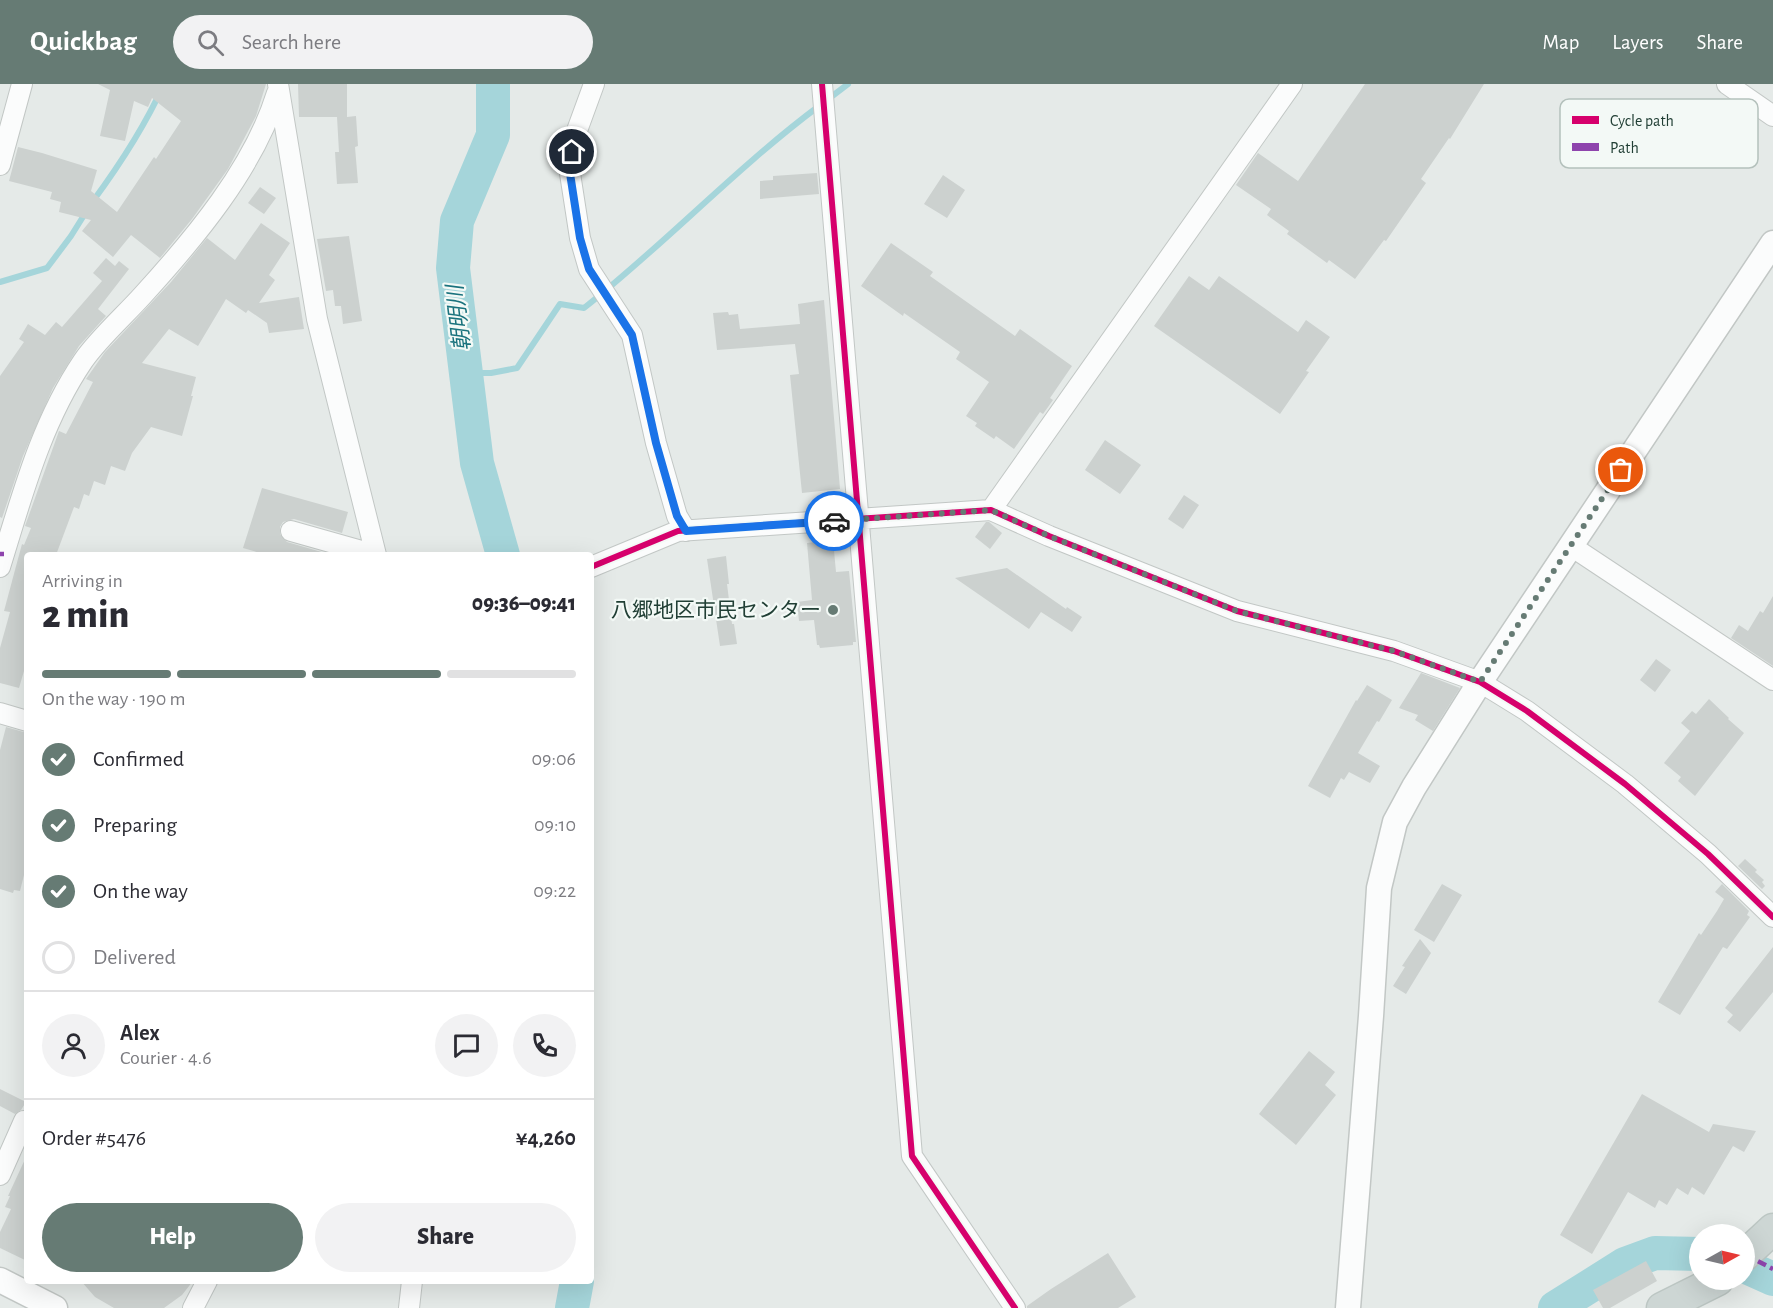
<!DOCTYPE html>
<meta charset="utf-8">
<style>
:root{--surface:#fff;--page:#f2f2f3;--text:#2b2b33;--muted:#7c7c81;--line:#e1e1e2;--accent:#667b74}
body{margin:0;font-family:"Alegreya Sans","Noto Sans JP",sans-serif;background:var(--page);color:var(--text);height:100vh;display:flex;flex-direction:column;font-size:22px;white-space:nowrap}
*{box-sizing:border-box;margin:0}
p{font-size:20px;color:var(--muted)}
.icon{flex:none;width:33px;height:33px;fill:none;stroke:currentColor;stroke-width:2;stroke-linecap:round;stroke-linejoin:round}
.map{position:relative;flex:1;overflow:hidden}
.sheet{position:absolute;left:24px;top:468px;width:570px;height:732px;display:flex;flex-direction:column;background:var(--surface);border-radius:6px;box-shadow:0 6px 24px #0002}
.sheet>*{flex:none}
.needle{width:39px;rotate:82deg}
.controls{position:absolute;left:1689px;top:1140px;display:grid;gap:12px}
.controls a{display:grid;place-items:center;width:66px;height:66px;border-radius:50%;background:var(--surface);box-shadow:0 6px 24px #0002;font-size:30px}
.pin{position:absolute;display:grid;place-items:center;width:51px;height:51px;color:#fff;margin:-26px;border:3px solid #fff;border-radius:50%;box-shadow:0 2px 6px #0007}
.courier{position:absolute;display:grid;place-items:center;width:60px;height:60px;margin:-30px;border:4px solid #1a73e8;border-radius:50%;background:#fff;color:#222;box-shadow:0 2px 8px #0007}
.overview em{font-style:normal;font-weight:800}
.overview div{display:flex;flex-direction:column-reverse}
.overview{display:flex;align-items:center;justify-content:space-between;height:102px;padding:0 18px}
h1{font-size:39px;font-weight:800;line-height:45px}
.bar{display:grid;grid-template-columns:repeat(4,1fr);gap:9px 6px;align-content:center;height:72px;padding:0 18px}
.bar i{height:8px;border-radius:4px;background:var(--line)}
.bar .active{background:var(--accent)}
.bar p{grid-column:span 4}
.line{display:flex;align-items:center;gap:15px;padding:0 18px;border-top:2px solid var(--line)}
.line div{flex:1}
.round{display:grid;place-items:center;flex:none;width:63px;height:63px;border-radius:32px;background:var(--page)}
ol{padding:0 18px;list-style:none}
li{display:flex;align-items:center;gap:18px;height:66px}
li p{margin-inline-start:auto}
li .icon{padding:6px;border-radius:50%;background:var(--accent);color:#fff;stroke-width:4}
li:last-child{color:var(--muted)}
li i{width:33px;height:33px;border:3px solid var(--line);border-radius:50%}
.primary-button{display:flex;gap:12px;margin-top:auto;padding:12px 18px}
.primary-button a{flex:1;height:69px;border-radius:36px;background:var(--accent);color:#fff;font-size:24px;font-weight:800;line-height:69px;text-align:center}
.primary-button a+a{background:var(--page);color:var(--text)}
header{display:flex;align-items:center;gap:36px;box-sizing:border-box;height:84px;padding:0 30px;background:var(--accent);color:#fff}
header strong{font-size:28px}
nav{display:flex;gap:33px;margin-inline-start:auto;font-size:21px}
.search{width:420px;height:54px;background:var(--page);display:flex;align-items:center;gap:15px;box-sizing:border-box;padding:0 21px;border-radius:33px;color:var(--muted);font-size:22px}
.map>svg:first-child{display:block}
</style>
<header>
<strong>Quickbag</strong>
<div class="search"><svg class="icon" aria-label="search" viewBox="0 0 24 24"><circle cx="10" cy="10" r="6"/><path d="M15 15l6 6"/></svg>Search here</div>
<nav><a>Map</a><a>Layers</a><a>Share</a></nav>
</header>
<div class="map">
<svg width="1773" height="1224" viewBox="0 0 1773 1224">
<rect width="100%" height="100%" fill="#e5eae8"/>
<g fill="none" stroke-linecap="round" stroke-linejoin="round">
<path stroke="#a5d5da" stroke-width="6" d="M827 16 848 0
M93 117C121 79 145 42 164 0
M0 198 47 184 71 152 86 128
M466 289H491L517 284 560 220 584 224C665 160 736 84 819 22"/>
<path stroke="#a5d5da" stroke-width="34" d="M493 0V51L457 137 453 184 477 379 503 471
M1744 1182 1773 1195
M572 1224 577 1197
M1555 1224 1625 1180 1655 1169 1700 1170"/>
</g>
<path fill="#ccd1cf" d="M98 0H266L256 32 228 85 192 135 160 174 131 151 113 173 82 147 91 136 59 128 61 118 50 115 52 108 9 97 18 63 42 69 97 86 91 107 117 128 154 73 156 75 181 37 152 14 148 23 134 17 125 57 100 52 110 6Z
M298 0H347V33L356 32 358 62 355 63 358 99 337 100 335 68H339L337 33H340H299Z
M1365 0H1484L1450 55 1449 54 1421 95 1426 99 1386 157 1384 156 1355 195 1329 176 1327 179 1287 150 1289 147 1267 131 1271 125 1236 101 1258 69 1298 97Z
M817 89 819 110 760 115V97L773 96V92Z
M943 91 965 106 947 134 924 120Z
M260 103 276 114 264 130 248 119Z
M261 139 290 159 269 191 275 196 259 219 299 213 304 245 269 249 267 239 248 226 246 229 226 215 198 262 169 245 142 279 196 293 191 312H193L182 352 151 343 132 369 125 387 111 382 105 401 94 397 89 412 84 410 79 425 74 423 56 471H27V587H24L19 604 0 599V564L10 528 4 527 22 460 24 461 31 444 25 442 59 347 66 350 93 298 86 295 105 268 171 198 207 154 235 176Z
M349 152 362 237 343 240 341 222H335L333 206 326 207 317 155Z
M891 159 933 188 930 192 1015 252 1020 245 1072 282 1050 314 1053 316 1043 330 1040 328 1014 365 996 352 994 355 975 342 977 339 966 332 989 298 956 275 960 268 904 229 903 232 861 202Z
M106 174 115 182 119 177 129 185 98 225 106 232 79 262 53 304 23 372 2 434 0 433V292L24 258 19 255 28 240 45 251 56 238 62 243 102 197 93 189Z
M1189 192 1209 206 1219 192 1298 248 1306 236 1330 253 1306 287 1309 288 1280 330 1154 242Z
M824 216 840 405 802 409 790 291 799 290 795 260 717 266 713 229 728 228 729 231 738 230 740 245 800 240 798 220Z
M1105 356 1141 381 1120 410 1085 386Z
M262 404 348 428 342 449 294 435 283 438 280 443V450L287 458 332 471H267L243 464Z
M1184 411 1199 421 1183 445 1168 435Z
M986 438H989L1002 449 990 465 975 453Z
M833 456 836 488 849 487 856 558H853V561L820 564 819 561H817L814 536 799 537 797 518 812 516 807 459Z
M726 472 729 500H727L732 540H734L737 560 720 562 707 475Z
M1007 484 1066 525 1067 523 1082 533 1072 548 1041 528 1029 545 955 494Z
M1773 512V582L1731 554 1739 541 1748 547 1760 527 1763 529Z
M1656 575 1671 586 1655 608 1640 596Z
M1421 589 1460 604 1433 647 1415 636 1418 631 1399 624Z
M1367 601 1392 616 1379 638 1377 637 1358 669 1380 682 1370 699 1349 688 1344 696 1341 694 1330 714 1308 702 1356 616 1357 617Z
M1709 615 1729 634 1728 635 1744 649 1695 712 1678 697 1681 693 1664 679 1690 647 1681 639 1692 627 1696 630Z
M6 643 27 649V779L20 807 14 806 13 809 0 805V666Z
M1745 775 1757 786 1755 788 1764 796 1762 798 1765 802 1762 805 1738 782Z
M1442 800 1462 811 1434 858 1414 846Z
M1722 800 1749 827 1747 831 1750 833 1727 865 1723 863 1680 931 1658 918 1699 849 1701 851 1717 827 1724 815 1715 808Z
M1420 855 1431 869 1406 910 1393 902 1405 883 1402 882Z
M1773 863V908L1740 948 1727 938 1733 931 1725 924Z
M1309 967 1335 988 1325 1001 1336 1011 1296 1061 1259 1030Z
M0 1005 26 1018 21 1026 15 1030 0 1022Z
M1642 1010 1709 1048 1713 1040 1756 1047 1744 1068 1733 1062 1704 1111 1692 1103 1688 1111 1677 1104 1667 1121 1659 1116 1655 1124 1628 1108 1592 1170 1560 1151Z
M27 1071V1177L0 1164V1148L11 1125 5 1123 10 1112H8Z
M1108 1169 1136 1213 1118 1224H1027V1222L1051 1205Z
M1646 1177 1657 1197 1610 1224H1603L1593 1206Z
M81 1197H193L182 1211 164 1224H114L95 1213Z"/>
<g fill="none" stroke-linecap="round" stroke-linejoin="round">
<defs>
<path id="minor" d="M278 0 317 235 376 471 291 447
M594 0 575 52 569 83 580 154 589 185 632 251 656 359 677 432 686 447
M822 0 912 1072 1015 1224
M1727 0 1773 32
M0 81 22 0
M991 426 1292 0
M1571 462 1773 596
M0 483C22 412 41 339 83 277 98 255 124 232 142 212 194 155 254 84 277 9
M591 483 678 447 991 426 1049 452 1237 527 1394 567 1480 598 1527 627 1625 700 1708 770 1773 833
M0 629 27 637
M0 1091 24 1037H27
M193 1224 207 1197
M409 1224 412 1197"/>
<path id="tertiary" d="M0 1196 55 1224
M1348 1224 1371 932 1379 804 1395 738 1414 703 1480 598 1773 159"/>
<path id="primary" d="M1744 1172 1773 1145
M1662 1224 1718 1196"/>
</defs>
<use href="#minor" stroke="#c2c7c5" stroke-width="22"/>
<use href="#tertiary" stroke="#c2c7c5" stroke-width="27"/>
<use href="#primary" stroke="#bcc6c3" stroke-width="33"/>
<use href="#minor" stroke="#fbfcfc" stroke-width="20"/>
<use href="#tertiary" stroke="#fbfcfc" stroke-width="24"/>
<use href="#primary" stroke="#cdd6d4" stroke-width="30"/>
<path stroke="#8e44ad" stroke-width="4.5" stroke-dasharray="9 4.5" stroke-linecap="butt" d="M0 470H4
M1746 1171 1773 1185"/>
<defs>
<path id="cycleway" d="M822 0 912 1072 1015 1224
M591 483 678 447 991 426 1049 452 1237 527 1394 567 1480 598 1527 627 1625 700 1708 770 1773 833"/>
</defs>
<use href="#cycleway" stroke="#f3f9f6" stroke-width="10"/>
<use href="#cycleway" stroke="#d6006c" stroke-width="6"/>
</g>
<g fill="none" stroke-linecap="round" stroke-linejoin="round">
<path stroke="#667b74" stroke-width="6" stroke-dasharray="0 10.8" d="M834 437 991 426 1049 452 1237 527 1394 567 1480 598 1621 386"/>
<path stroke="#1a73e8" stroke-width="8" d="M572 68 569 83 580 154 589 185 632 251 656 359 677 432 686 447 834 437"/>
</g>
<circle fill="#667b74" stroke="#f3f9f6" stroke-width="2" cx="833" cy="526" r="6"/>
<g text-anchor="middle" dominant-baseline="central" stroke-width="4.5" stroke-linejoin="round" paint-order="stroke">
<g font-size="21" fill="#213f35" stroke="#f3f9f6" text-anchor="end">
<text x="821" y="526">八郷地区市民センター</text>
</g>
<g font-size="22" font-style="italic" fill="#19727d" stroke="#f3f9f6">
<text transform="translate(459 234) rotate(-97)">朝明川</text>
</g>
</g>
<rect x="1560" y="15" width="198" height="69" rx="9" fill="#f3f9f6" stroke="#b4c1bc" stroke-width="1.5"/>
<rect x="1572" y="32" width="27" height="8" fill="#d6006c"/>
<rect x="1572" y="59" width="27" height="8" fill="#8e44ad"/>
<g font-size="16" fill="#213f35">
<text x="1610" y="42">Cycle path</text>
<text x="1610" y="69">Path</text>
</g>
</svg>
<div class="controls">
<a><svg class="needle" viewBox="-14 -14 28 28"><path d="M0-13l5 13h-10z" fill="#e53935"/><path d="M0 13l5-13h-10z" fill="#7c7c81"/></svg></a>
</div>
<div class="pin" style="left:1621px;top:386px;background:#ea580c"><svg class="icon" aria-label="bag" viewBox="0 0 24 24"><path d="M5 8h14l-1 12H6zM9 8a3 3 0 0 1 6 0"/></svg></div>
<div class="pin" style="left:572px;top:68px;background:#1f2937"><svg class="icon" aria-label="home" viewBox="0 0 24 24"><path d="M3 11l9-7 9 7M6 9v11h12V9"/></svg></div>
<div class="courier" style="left:834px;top:437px"><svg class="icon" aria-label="car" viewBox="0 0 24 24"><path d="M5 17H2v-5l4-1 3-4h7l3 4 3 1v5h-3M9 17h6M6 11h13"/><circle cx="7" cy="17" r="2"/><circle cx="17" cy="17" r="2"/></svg></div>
<section class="sheet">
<div class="overview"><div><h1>2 min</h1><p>Arriving in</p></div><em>09:36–09:41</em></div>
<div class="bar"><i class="active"></i><i class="active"></i><i class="active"></i><i></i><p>On the way · 190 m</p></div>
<ol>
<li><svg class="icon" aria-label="check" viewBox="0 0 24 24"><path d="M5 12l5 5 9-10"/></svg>Confirmed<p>09:06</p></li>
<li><svg class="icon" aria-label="check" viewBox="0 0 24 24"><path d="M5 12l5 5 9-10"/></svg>Preparing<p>09:10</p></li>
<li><svg class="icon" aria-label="check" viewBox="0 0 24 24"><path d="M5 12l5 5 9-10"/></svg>On the way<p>09:22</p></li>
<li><i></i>Delivered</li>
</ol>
<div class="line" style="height:108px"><a class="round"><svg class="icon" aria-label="person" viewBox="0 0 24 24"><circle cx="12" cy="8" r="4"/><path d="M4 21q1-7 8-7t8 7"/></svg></a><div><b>Alex</b><p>Courier · 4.6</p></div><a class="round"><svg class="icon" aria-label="chat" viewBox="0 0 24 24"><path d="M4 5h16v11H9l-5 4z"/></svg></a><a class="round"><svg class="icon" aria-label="phone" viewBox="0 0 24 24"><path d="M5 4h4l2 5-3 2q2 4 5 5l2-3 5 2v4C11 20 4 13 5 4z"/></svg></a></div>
<div class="line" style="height:78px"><div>Order #5476</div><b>¥4,260</b></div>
<div class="primary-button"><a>Help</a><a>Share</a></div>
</section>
</div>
